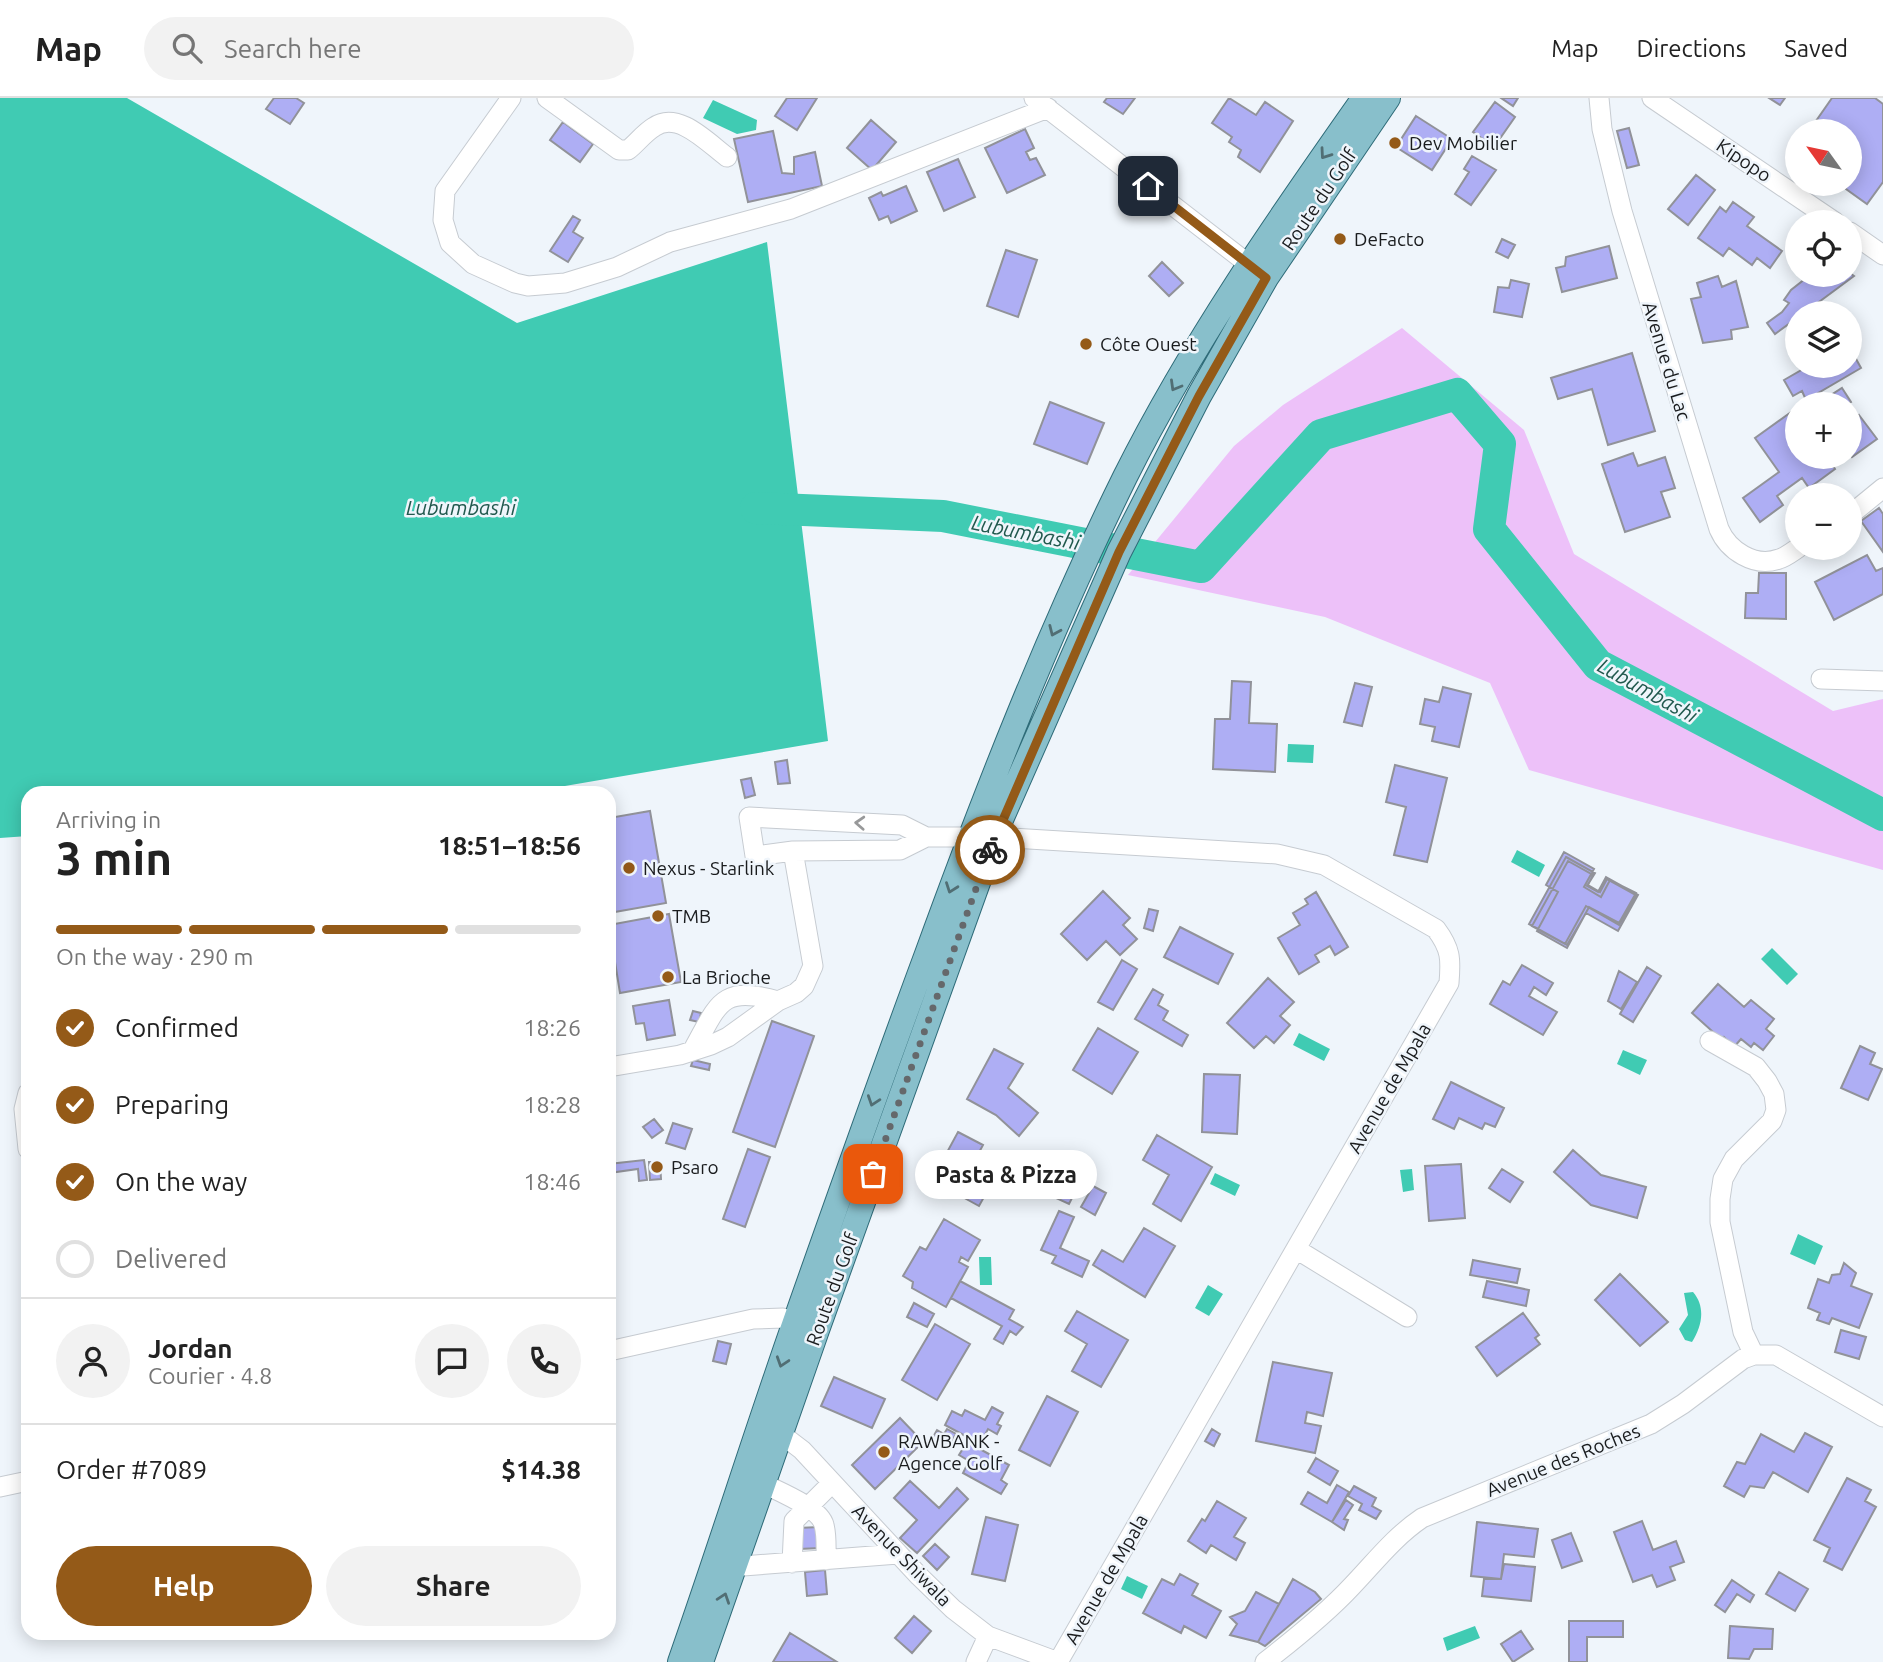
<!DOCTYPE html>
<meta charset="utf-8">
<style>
:root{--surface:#fff;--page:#f2f2f2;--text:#222;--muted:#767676;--line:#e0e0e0;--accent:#945a18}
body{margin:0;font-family:Ubuntu,sans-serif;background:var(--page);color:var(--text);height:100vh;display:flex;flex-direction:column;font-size:26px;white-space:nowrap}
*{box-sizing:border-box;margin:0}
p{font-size:23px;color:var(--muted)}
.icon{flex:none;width:38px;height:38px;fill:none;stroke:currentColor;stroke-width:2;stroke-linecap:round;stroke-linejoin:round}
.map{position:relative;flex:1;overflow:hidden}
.panel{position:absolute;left:21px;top:688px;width:595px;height:854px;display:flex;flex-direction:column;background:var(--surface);border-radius:21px;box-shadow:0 4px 18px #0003}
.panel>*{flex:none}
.needle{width:46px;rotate:303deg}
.controls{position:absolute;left:1785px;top:21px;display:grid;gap:14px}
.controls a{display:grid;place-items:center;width:77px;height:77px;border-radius:50%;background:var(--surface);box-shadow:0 4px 18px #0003;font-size:35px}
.pin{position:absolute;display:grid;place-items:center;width:60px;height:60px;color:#fff;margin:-30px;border-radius:14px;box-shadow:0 4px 10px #0006}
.courier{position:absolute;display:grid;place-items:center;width:70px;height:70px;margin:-35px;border:5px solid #945a18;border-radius:50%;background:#fff;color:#222;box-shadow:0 2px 9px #0007}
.bubble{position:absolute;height:49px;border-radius:24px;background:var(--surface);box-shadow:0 4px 18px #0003;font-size:23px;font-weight:700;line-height:49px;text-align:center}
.head em{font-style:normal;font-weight:700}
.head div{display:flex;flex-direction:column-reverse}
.head{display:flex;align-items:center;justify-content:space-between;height:119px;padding:0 35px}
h1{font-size:46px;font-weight:700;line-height:52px}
.bar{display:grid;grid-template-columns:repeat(4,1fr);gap:10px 7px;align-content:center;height:84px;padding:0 35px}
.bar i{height:9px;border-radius:5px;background:var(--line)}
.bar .current{background:var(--accent)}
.bar p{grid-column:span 4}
.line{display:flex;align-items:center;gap:18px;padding:0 35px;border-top:2px solid var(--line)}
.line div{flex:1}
.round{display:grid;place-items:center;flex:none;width:74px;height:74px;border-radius:37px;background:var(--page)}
ol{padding:0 35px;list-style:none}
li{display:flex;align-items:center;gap:21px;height:77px}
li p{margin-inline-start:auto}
li .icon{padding:7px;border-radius:50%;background:var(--accent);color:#fff;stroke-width:4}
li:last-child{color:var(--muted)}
li i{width:38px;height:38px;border:4px solid var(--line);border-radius:50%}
.button{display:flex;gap:14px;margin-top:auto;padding:14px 35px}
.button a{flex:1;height:80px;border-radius:42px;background:var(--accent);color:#fff;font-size:28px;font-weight:700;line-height:80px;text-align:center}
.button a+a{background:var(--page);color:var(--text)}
header{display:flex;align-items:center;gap:42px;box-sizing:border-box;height:98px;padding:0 35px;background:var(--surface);border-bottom:2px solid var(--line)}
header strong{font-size:33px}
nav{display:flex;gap:38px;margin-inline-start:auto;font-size:24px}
.search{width:490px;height:63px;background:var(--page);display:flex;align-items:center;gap:18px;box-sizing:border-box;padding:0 24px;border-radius:38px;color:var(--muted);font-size:26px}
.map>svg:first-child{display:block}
</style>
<header>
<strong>Map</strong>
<div class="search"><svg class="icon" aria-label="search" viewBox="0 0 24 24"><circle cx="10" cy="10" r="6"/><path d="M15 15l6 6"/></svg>Search here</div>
<nav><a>Map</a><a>Directions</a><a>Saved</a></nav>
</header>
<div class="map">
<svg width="1883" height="1564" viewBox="0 0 1883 1564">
<rect width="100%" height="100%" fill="#eff5fb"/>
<path fill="#edc1f9" d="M1402 230 1524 332 1574 456 1833 613 1883 601V772L1529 672 1490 585 1325 519 1128 477 1234 348 1283 307Z"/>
<path fill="#40cbb3" d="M0 0H127L517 225 767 144 828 643 524 695H28V738L0 740Z
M713 2 757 22 756 32 737 36 703 20Z
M1288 646 1314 647 1313 665 1287 664Z
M1517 752 1545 767 1539 779 1511 764Z
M1772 850 1798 876 1787 887 1761 861Z
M1299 935 1330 951 1324 963 1293 947Z
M1623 952 1647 962 1640 977 1617 966Z
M1412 1071 1414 1092 1403 1094 1400 1072Z
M1215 1075 1240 1087 1235 1098 1210 1086Z
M1798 1136 1823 1148 1815 1167 1790 1156Z
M979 1159H991L992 1187H980Z
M1208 1187 1223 1196 1209 1218 1195 1210Z
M1693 1194C1706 1209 1702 1228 1692 1244L1685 1242 1679 1231 1688 1217 1684 1195Z
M1127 1478 1148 1488 1142 1501 1121 1491Z
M1475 1528 1480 1540 1447 1553 1443 1540Z"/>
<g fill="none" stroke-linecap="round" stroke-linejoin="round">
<path stroke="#40cbb3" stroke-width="32" d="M756 410 943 418 1201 469 1321 337 1457 296 1500 346 1489 431 1598 567 1883 717"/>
</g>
<path fill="#aeaef4" stroke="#919299" stroke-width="2" d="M274 0H296L304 5 290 26 266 11Z
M787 0H817L797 32 775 18Z
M1107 0H1135L1123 16 1104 4Z
M1229 0 1256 17 1265 4 1293 23 1260 74 1238 59 1241 52 1229 44 1232 39 1212 25Z
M1501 0H1518L1513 8Z
M1769 0H1785L1780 7Z
M1832 0H1875L1883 6V84L1867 106 1839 86H1850V33H1809Z
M1495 4 1515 19 1494 49 1473 34Z
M1416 18 1452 41 1432 72 1396 49Z
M871 22 896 44 872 72 847 50Z
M563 24 593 46 580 64 550 42Z
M1629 30 1639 67 1627 70 1617 33Z
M1025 31 1034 50 1026 54 1030 62 1036 60 1045 77 1007 95 985 50Z
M773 33 782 75 794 76V59L815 54 822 88 748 104 734 41Z
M1472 58 1496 72 1471 107 1455 96 1469 74 1464 71Z
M958 61 975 99 944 113 927 74Z
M1696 77 1715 92 1688 127 1668 111Z
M906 88 917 113 891 125 888 118 879 122 869 100 881 94 883 98Z
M1733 104 1754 119 1747 128 1782 153 1770 170 1757 160 1752 167 1729 150 1723 158 1698 140 1720 109 1726 114Z
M573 118 580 122 573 134 583 140 568 164 550 153Z
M1502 141 1515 147 1508 160 1496 154Z
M1609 148 1617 180 1562 194 1556 170 1565 168 1566 159Z
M1006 152 1037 162 1018 219 987 208Z
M1162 164 1183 185 1169 198 1149 178Z
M1850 175 1854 178 1804 215H1797V220L1775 236 1767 225 1782 214 1789 205 1784 202 1791 192 1810 177Z
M1718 178 1722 189 1736 183 1748 229 1731 232 1732 241 1703 245 1691 201 1701 199 1697 185Z
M1511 182 1529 186 1522 219 1494 214 1498 189 1509 190Z
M1797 237V260L1787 243Z
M1850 250 1861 270 1806 302 1802 293 1793 298 1784 282 1803 271 1802 268H1850Z
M1632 255 1655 333 1608 347 1592 291 1558 301 1551 280Z
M1842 290 1851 304 1848 306H1817Z
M1050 304 1104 325 1087 366 1034 346Z
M1794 312 1797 318V359H1827L1835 371 1809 390 1802 380 1777 398 1783 407 1760 424 1743 400 1779 374 1755 340Z
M1859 317 1877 341 1852 359 1850 356V324Z
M1633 355 1638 368 1665 359 1675 390 1661 394 1670 419 1625 434 1602 366Z
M1879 410 1883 416V454L1861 423Z
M1867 457 1876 473 1883 470V496L1834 522 1815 484Z
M1759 475H1786V521L1745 520 1746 495H1758Z
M1232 583 1251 584 1249 625 1277 626 1275 674 1213 671 1215 621H1230Z
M1355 585 1372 589 1362 628 1344 624Z
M1443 589 1471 596 1459 649 1432 643 1435 629 1420 626 1425 601 1439 604Z
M787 662 790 685 778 686 775 664Z
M1395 667 1447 680 1427 764 1394 757 1406 709 1386 704Z
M751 680 755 697 745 700 741 682Z
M650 713 666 805 609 815V720Z
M1564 754 1594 771 1584 789 1601 799 1610 782 1636 795 1619 825 1589 809 1567 850 1537 833 1558 794 1546 787Z
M1566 759 1595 775 1587 788 1598 794 1606 779 1638 797 1618 833 1586 815 1567 847 1529 826Z
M1568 763 1593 777 1588 787 1600 794 1607 781 1636 797 1619 827 1586 808 1565 846 1532 828Z
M1103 793 1130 820 1123 827 1137 841 1120 857 1106 843 1087 862 1061 836Z
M1316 794 1348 849 1335 857 1330 848 1315 857 1319 864 1299 876 1278 840 1300 827 1293 815 1308 806 1305 801Z
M1149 811 1158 813 1153 833 1144 830Z
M669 816 681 884 620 895 609 827Z
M1180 829 1233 856 1218 886 1164 859Z
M1122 862 1137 871 1113 912 1098 904Z
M1522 867 1553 885 1546 897 1534 889 1529 898 1557 914 1543 937 1490 906 1503 883 1510 887Z
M1647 869 1661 878 1633 924 1620 916Z
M1619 873 1637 884 1621 911 1608 903Z
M1268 880 1294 904 1280 918 1290 927 1274 945 1266 938 1254 950 1227 925Z
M1718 886 1744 909 1751 902 1774 921 1766 931 1774 938 1763 952 1754 945 1751 949 1741 941 1734 949 1724 939 1722 942 1692 915Z
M1153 891 1163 897 1158 907 1168 913 1163 922 1188 937 1182 948 1135 921Z
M669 902 675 937 647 942 644 925 636 926 633 908Z
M693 913 701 915 699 924 690 922Z
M772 923 814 938 775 1049 733 1034Z
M1098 930 1138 954 1112 996 1073 972Z
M1860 948 1875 955 1870 966 1882 971 1868 1002 1841 990Z
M994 951 1023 966 1008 990 1038 1015 1019 1038 996 1017 967 1001Z
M693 962 710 966 709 972 691 968Z
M1204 976 1240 977 1237 1036 1202 1034Z
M1451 984 1504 1010 1495 1029 1485 1025 1482 1031 1459 1020 1454 1031 1433 1021Z
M654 1021 663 1032 652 1040 643 1029Z
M673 1025 692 1031 685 1051 666 1045Z
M958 1034 983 1047 976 1060 982 1063 972 1081 989 1090 979 1108 932 1082Z
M1157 1037 1212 1069 1181 1123 1153 1106 1169 1077 1143 1062Z
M748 1051 770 1059 745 1129 723 1121Z
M1573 1052 1601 1077 1646 1089 1637 1120 1591 1107 1554 1074Z
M644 1062 647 1082 639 1083 638 1071 609 1075V1066Z
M649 1064H660L661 1081 650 1082Z
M1461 1066 1465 1120 1429 1123 1425 1068Z
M1502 1071 1523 1084 1510 1104 1489 1090Z
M1066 1075 1081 1082 1069 1106 1054 1099Z
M1093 1088 1106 1095 1095 1117 1081 1109Z
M1059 1113 1074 1119 1060 1150 1089 1163 1082 1179 1052 1165 1056 1158 1041 1152Z
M944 1121 980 1142 968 1163 961 1159 959 1164 968 1169 946 1209 912 1190 913 1184 903 1178 920 1149 926 1152Z
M1144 1130 1175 1148 1145 1199 1093 1167 1102 1152 1123 1164Z
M1473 1162 1520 1171 1517 1185 1470 1177Z
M1844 1165 1856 1175 1851 1188 1872 1196 1859 1230 1832 1220 1829 1226 1817 1222 1820 1215 1808 1210 1818 1181 1829 1185 1832 1177 1840 1176Z
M1620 1176 1668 1224 1640 1248 1595 1202Z
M960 1183 1014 1212 1009 1221 1023 1229 1016 1237 1010 1233 1003 1246 994 1241 1002 1228 951 1200Z
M1487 1183 1529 1192 1526 1208 1483 1199Z
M914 1205 934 1216 927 1229 907 1219Z
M1077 1213 1128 1242 1101 1289 1072 1273 1087 1246 1065 1233Z
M1523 1215 1539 1237 1535 1240 1540 1246 1497 1278 1476 1249Z
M935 1226 970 1246 937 1302 902 1282Z
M1841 1232 1866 1239 1859 1261 1835 1254Z
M718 1243 731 1246 726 1266 713 1263Z
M1273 1264 1332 1275 1323 1318 1307 1314 1305 1325 1321 1328 1315 1355 1256 1343Z
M834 1279 885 1301 872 1330 821 1308Z
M1047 1298 1078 1314 1050 1368 1019 1352Z
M992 1309 1003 1315 997 1326 1001 1328 997 1336 988 1331 980 1346 945 1327 952 1313 962 1318 965 1312 985 1322Z
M900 1320 923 1344 875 1391 852 1367Z
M947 1331 956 1336 949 1348 933 1339 937 1332 944 1336Z
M1212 1331 1220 1336 1214 1348 1205 1343Z
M1805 1335 1832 1349 1808 1394 1773 1374 1764 1390 1750 1388 1744 1399 1724 1388 1737 1364 1745 1366 1761 1336 1794 1354Z
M967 1344 1009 1367 1001 1382 1007 1386 1001 1396 963 1375 969 1363 959 1357Z
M1316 1360 1338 1373 1330 1387 1308 1374Z
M1847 1380 1871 1392 1865 1403 1876 1409 1842 1472 1824 1463 1830 1450 1814 1442Z
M910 1383 939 1410 957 1390 968 1401 917 1455 900 1440 917 1422 894 1400Z
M1337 1387 1349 1394 1332 1424 1301 1406 1308 1394 1327 1405Z
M1354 1388 1376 1400 1372 1408 1381 1413 1376 1421 1359 1412 1362 1406 1348 1398Z
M1346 1402 1353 1407 1344 1421 1348 1422 1344 1432 1332 1424Z
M1217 1403 1246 1420 1234 1439 1245 1445 1236 1462 1211 1447 1206 1455 1188 1443 1202 1421 1205 1423Z
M986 1419 1018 1427 1005 1483 972 1476Z
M1642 1423 1653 1452 1676 1443 1684 1464 1670 1469 1675 1482 1657 1489 1652 1477 1633 1484 1614 1434Z
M1477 1424 1538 1431 1534 1459 1504 1456 1501 1481 1471 1478Z
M819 1429 820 1450 799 1451 798 1430Z
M1571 1435 1582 1463 1562 1470 1552 1442Z
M935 1446 949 1459 937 1472 923 1458Z
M1504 1466 1535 1469 1531 1503 1482 1498 1484 1481H1501Z
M825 1472 827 1496 807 1498 805 1474Z
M1779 1474 1808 1491 1795 1513 1766 1496Z
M1180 1476 1198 1486 1192 1497 1221 1513 1206 1540 1184 1528 1181 1535 1143 1515 1162 1481 1174 1487Z
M1293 1481 1315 1494 1321 1501 1265 1548 1258 1544Z
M1732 1482 1754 1497 1750 1504 1737 1496 1725 1514 1715 1507Z
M1256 1494 1279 1506 1258 1544 1230 1537 1237 1526 1230 1519 1245 1513Z
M914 1518 931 1533 912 1555 895 1540Z
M1569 1523H1623V1539H1587V1564H1569Z
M1730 1528 1773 1531 1772 1551H1754L1749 1561 1728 1560Z
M1521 1533 1533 1551 1513 1564 1501 1546Z
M790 1535 837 1564H773Z"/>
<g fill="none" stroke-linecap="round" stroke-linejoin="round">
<defs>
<path id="minor" d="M511 0 445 93 443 122 450 145 473 166 515 185 528 188 565 185 617 169 670 144 791 111 1048 10
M547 0 619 52H628C637 45 644 35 654 29 678 12 708 45 727 59
M1034 0 1260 175
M1599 0 1602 31 1622 113 1719 431C1728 452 1754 470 1779 461 1786 459 1792 454 1798 450
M1652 0 1835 124
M1850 134 1883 157
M1850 417 1883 390
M1821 581 1883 583
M1710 943 1756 969 1767 983 1774 996 1776 1012 1772 1023 1734 1061 1723 1081 1720 1101V1124L1743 1234 1754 1257
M694 950C719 905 721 887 778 903
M609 969 680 957 711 947 728 939 778 903 796 895 804 888 813 868 793 753
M28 995 24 1011 28 1051
M1296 1151 1407 1219
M609 1253 753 1221 783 1220 795 1224
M768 1332 781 1336 802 1352 919 1478 953 1511 988 1538 1058 1564 1449 885C1451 861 1451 851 1436 831L1324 767 1277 756 994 739H926L902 727 749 719 755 758 793 753 900 752 926 739
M764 1386C780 1394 820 1410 824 1427 827 1438 826 1451 826 1462
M0 1389 28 1383
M792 1465 794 1423 832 1385
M736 1466 743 1468 898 1456
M976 1564 988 1538
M1265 1564C1296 1540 1326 1516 1352 1488 1375 1464 1394 1439 1422 1420L1651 1326 1683 1306 1743 1261 1754 1257H1776L1883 1319"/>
<path id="major" d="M680 1564C720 1450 756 1335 796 1221 839 1099 882 977 927 856 986 694 1049 533 1125 379 1192 245 1278 122 1364 0
M701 1564 817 1232 999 726 1119 454 1199 298 1266 180 1388 0"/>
</defs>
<use href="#minor" stroke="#c6cbd1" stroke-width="21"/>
<use href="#major" stroke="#2e6b78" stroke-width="26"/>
<use href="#minor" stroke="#fff" stroke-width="19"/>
<use href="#major" stroke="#88bfcb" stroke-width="24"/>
</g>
<defs><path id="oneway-chevron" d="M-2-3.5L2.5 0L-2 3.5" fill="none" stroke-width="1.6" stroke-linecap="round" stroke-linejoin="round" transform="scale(1.75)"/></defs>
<g stroke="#516e74">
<use href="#oneway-chevron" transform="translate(1325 56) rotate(125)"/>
<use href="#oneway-chevron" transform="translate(1175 288) rotate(120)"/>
<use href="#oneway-chevron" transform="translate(1054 533) rotate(114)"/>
<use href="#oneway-chevron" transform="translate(951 790) rotate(110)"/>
<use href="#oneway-chevron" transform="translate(873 1003) rotate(109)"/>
<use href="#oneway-chevron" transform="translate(782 1264) rotate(108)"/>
<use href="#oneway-chevron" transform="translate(724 1500) rotate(-71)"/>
</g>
<use stroke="#98999a" href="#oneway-chevron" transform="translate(860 725) rotate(-177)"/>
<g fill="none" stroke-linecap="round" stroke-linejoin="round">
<path stroke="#65686b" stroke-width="7" stroke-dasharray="0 12.6" d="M873 1076 990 752"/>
<path stroke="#945a18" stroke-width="9" d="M990 752 1119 454 1199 298 1266 180 1148 88"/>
</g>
<g fill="#945a18" stroke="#eff5fb" stroke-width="2.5">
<circle cx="1395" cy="45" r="7"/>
<circle cx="1340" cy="141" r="7"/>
<circle cx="1086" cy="246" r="7"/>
<circle cx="629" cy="770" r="7"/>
<circle cx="658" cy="818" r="7"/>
<circle cx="668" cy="879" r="7"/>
<circle cx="657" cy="1069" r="7"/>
<circle cx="884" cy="1354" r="7"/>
</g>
<g text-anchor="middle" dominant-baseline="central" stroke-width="5" stroke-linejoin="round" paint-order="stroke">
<g font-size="19" fill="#1a1c1e" stroke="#eff5fb" text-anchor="start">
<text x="1409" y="45">Dev Mobilier</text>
<text x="1354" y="141">DeFacto</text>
<text x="1100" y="246">Côte Ouest</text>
<text x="643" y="770">Nexus - Starlink</text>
<text x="672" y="818">TMB</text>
<text x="682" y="879">La Brioche</text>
<text x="671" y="1069">Psaro</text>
<text x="898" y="1343">RAWBANK -<tspan x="898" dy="22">Agence Golf</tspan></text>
</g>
<g font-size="19" fill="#1a1c1e" stroke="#eff5fb">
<text transform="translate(1744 62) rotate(34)">Kipopo</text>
<text transform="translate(1319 101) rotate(-56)">Route du Golf</text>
<text transform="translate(1667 263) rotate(73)">Avenue du Lac</text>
<text transform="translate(1389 990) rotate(-60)">Avenue de Mpala</text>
<text transform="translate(832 1191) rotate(-70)">Route du Golf</text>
<text transform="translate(1563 1362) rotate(-22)">Avenue des Roches</text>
<text transform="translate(902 1457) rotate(46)">Avenue Shiwala</text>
<text transform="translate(1106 1481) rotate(-60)">Avenue de Mpala</text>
</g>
<g font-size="21" font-style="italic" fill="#21594e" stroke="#eff5fb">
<text x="461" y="409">Lubumbashi</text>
<text transform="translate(1026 434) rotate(11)">Lubumbashi</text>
<text transform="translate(1648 592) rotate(29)">Lubumbashi</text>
</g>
</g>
</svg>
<div class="controls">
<a><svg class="needle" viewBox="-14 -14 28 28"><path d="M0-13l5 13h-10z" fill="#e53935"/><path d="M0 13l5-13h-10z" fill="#767676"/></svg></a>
<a><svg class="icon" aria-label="locate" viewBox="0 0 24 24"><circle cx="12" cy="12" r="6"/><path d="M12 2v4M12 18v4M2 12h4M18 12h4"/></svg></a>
<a><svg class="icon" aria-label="layers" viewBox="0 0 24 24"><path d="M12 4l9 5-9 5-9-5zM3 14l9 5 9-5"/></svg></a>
<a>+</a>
<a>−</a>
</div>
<div class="pin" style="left:873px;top:1076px;background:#ea580c"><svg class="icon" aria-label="bag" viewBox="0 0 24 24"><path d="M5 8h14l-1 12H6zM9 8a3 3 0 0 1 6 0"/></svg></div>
<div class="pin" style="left:1148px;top:88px;background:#1f2937"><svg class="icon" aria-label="home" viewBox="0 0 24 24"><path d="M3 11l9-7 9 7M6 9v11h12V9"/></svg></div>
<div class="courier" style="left:990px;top:752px"><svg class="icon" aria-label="bike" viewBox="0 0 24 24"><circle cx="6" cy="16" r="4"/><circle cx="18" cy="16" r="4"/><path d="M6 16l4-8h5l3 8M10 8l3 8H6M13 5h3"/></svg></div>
<div class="bubble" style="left:915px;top:1052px;width:182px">Pasta &amp; Pizza</div>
<section class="panel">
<div class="head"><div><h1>3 min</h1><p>Arriving in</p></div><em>18:51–18:56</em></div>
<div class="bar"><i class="current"></i><i class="current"></i><i class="current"></i><i></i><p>On the way · 290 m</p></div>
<ol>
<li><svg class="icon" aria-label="check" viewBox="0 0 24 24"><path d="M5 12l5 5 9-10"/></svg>Confirmed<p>18:26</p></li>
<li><svg class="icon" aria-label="check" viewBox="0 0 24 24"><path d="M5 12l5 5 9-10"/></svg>Preparing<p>18:28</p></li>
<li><svg class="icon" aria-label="check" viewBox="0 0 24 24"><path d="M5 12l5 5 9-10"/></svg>On the way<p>18:46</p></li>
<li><i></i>Delivered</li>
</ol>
<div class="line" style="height:126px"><a class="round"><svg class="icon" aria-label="person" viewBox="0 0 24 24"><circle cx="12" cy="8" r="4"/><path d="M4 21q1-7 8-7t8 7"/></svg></a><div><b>Jordan</b><p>Courier · 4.8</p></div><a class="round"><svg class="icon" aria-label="chat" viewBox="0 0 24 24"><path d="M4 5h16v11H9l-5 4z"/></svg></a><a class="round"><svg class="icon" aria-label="phone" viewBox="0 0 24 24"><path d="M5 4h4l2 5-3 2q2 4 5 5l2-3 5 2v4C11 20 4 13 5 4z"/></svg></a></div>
<div class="line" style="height:91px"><div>Order #7089</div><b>$14.38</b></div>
<div class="button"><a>Help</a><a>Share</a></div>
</section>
</div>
